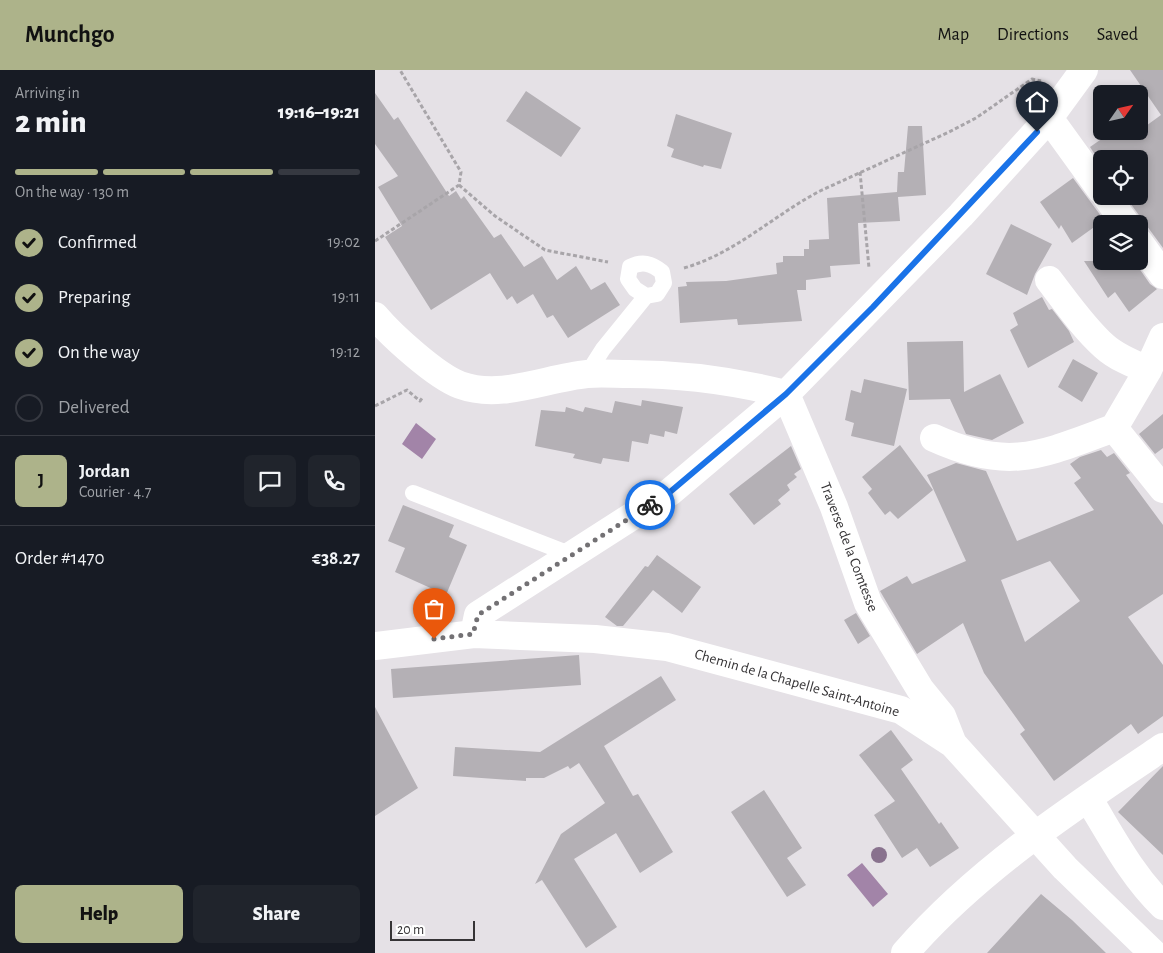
<!DOCTYPE html>
<meta charset="utf-8">
<style>
:root{--surface:#171b24;--page:#20242c;--text:#f1f3f6;--muted:#9ea1a6;--line:#363941;--accent:#adb38a}
body{margin:0;font-family:"Alegreya Sans",sans-serif;background:var(--page);color:var(--text);height:100vh;display:flex;flex-direction:column;font-size:19px;white-space:nowrap}
*{box-sizing:border-box;margin:0}
p{font-size:16px;color:var(--muted)}
.icon{flex:none;width:28px;height:28px;fill:none;stroke:currentColor;stroke-width:2;stroke-linecap:round;stroke-linejoin:round}
.map{position:relative;flex:1;overflow:hidden}
.sheet{display:flex;flex-direction:column;background:var(--surface);width:375px}
.sheet>*{flex:none}
.needle{width:32px;rotate:56deg}
.buttons{position:absolute;left:718px;top:15px;display:grid;gap:10px}
.buttons a{display:grid;place-items:center;width:55px;height:55px;border-radius:8px;background:var(--surface);box-shadow:0 2px 8px #0003;font-size:25px}
.scale{position:absolute;left:15px;bottom:12px;width:85px;box-sizing:border-box;padding-left:5px;border:2px solid #363436;border-top:0;font-size:14px;line-height:18px;white-space:nowrap;color:#363436;-webkit-text-stroke:4px #fff;paint-order:stroke}
.pin{position:absolute;display:grid;place-items:center;width:42px;height:42px;color:#fff;margin:-51px -21px;border-radius:50% 50% 50% 0;rotate:-45deg;box-shadow:0 0 5px #0007}
.pin .icon{rotate:45deg}
.courier{position:absolute;display:grid;place-items:center;width:50px;height:50px;margin:-25px;border:4px solid #1a73e8;border-radius:50%;background:#fff;color:#222;box-shadow:0 1px 6px #0007}
.headline em{font-style:normal;font-weight:800}
.headline div{display:flex;flex-direction:column-reverse}
.headline{display:flex;align-items:center;justify-content:space-between;height:85px;padding:0 15px}
h1{font-size:32px;font-weight:800;line-height:38px}
.bar{display:grid;grid-template-columns:repeat(4,1fr);gap:8px 5px;align-content:center;height:60px;padding:0 15px}
.bar i{height:6px;border-radius:4px;background:var(--line)}
.bar .selected{background:var(--accent)}
.bar p{grid-column:span 4}
.line{display:flex;align-items:center;gap:12px;padding:0 15px;border-top:1px solid var(--line)}
.line div{flex:1}
.round{display:grid;place-items:center;flex:none;width:52px;height:52px;border-radius:8px;background:var(--page)}
ol{padding:0 15px;list-style:none}
li{display:flex;align-items:center;gap:15px;height:55px}
li p{margin-inline-start:auto}
li .icon{padding:5px;border-radius:50%;background:var(--accent);color:#111;stroke-width:4}
li:last-child{color:var(--muted)}
li i{width:28px;height:28px;border:2px solid var(--line);border-radius:50%}
.primary-button{display:flex;gap:10px;margin-top:auto;padding:10px 15px}
.primary-button a{flex:1;height:58px;border-radius:8px;background:var(--accent);color:#111;font-size:20px;font-weight:800;line-height:58px;text-align:center}
.primary-button a+a{background:var(--page);color:var(--text)}
header{display:flex;align-items:center;gap:30px;box-sizing:border-box;height:70px;padding:0 25px;background:var(--accent);color:#111}
header strong{font-size:24px}
nav{display:flex;gap:28px;margin-inline-start:auto;font-size:18px}
main{display:flex;flex:1;min-height:0}
.map>svg:first-child{display:block}
</style>
<header>
<strong>Munchgo</strong>
<nav><a>Map</a><a>Directions</a><a>Saved</a></nav>
</header>
<main>
<section class="sheet">
<div class="headline"><div><h1>2 min</h1><p>Arriving in</p></div><em>19:16–19:21</em></div>
<div class="bar"><i class="selected"></i><i class="selected"></i><i class="selected"></i><i></i><p>On the way · 130 m</p></div>
<ol>
<li><svg class="icon" aria-label="check" viewBox="0 0 24 24"><path d="M5 12l5 5 9-10"/></svg>Confirmed<p>19:02</p></li>
<li><svg class="icon" aria-label="check" viewBox="0 0 24 24"><path d="M5 12l5 5 9-10"/></svg>Preparing<p>19:11</p></li>
<li><svg class="icon" aria-label="check" viewBox="0 0 24 24"><path d="M5 12l5 5 9-10"/></svg>On the way<p>19:12</p></li>
<li><i></i>Delivered</li>
</ol>
<div class="line" style="height:90px"><b class="round" style="background:var(--accent);color:#111">J</b><div><b>Jordan</b><p>Courier · 4.7</p></div><a class="round"><svg class="icon" aria-label="chat" viewBox="0 0 24 24"><path d="M4 5h16v11H9l-5 4z"/></svg></a><a class="round"><svg class="icon" aria-label="phone" viewBox="0 0 24 24"><path d="M5 4h4l2 5-3 2q2 4 5 5l2-3 5 2v4C11 20 4 13 5 4z"/></svg></a></div>
<div class="line" style="height:65px"><div>Order #1470</div><b>€38.27</b></div>
<div class="primary-button"><a>Help</a><a>Share</a></div>
</section>
<div class="map">
<svg width="788" height="883" viewBox="0 0 788 883">
<rect width="100%" height="100%" fill="#e5e1e6"/>
<path fill="#a284a8" d="M41 353 61 369 47 389 27 374Z
M487 793 513 824 498 837 472 805Z"/>
<path fill="#b4b0b5" fill-rule="evenodd" d="M755 0H788V178L750 126H764V89H726V94L715 77 738 61H764L786 45Z
M151 21 206 58 186 87 131 51Z
M0 23 19 50 23 47 74 126 81 121 86 129 89 126 119 168 126 164 149 197 167 186 182 210 201 196 216 220 230 212 245 235 193 268 178 245 172 248 158 224 142 234 137 226 132 230 115 203 56 240 10 167 27 156 3 117 23 106 0 74Z
M301 44 357 63 346 99 329 95 328 97 296 87 299 79 292 76Z
M533 56H547L551 125 523 127 525 151 483 153 485 194 455 196 456 207 431 210V220H422L427 251 363 255 362 249 305 253 303 217 312 216 311 212 351 211 402 204 401 193 408 192V186H429V179H434V170L454 169 452 128 522 122 523 102H529Z
M698 108 729 150 697 173 686 155 684 159 665 132Z
M636 154 677 174 660 204 652 225 611 204Z
M709 191H759L775 214 782 219 754 242 740 222 733 228Z
M667 227 674 240 677 239 694 261 699 272 653 298 635 260 643 255 638 243Z
M588 271 589 322 625 304 649 353 617 370 591 364 575 329 534 330 532 272Z
M698 289 723 303 707 332 683 317Z
M489 309 532 319 519 376 476 366 479 353 470 350 476 320 486 323Z
M267 330 308 337 302 364 290 361 289 367 275 364 273 374 257 371 254 392 228 388 226 394 198 388 200 384 160 376 166 340 190 342 191 337 208 342 210 337 237 343 240 331 266 336Z
M788 344V378L780 384 764 364Z
M525 375 558 420 523 449 515 441 510 445 493 423 497 419 487 407Z
M416 376 426 399 419 404 422 407 412 415 415 420 403 430 406 434 379 455 354 424Z
M726 380 732 387 739 383 755 403 751 405 788 455V524L753 547 788 595V646L763 664 756 654 679 711 645 664 650 660 609 603 588 553 542 584 505 521 532 506 537 514 591 491 552 405 581 393 611 401 642 471 719 440 699 413 706 408 695 394 705 387ZM675 491 705 531 650 572 626 510Z
M28 435 79 455 74 467 92 475 71 525 20 502 30 478 13 471Z
M282 485 326 517 307 543 278 520 248 556H242L230 547 270 496 273 497Z
M481 543 495 566 483 574 469 550Z
M204 585 206 615 18 628 16 599Z
M286 606 301 630 229 676 258 726 263 724 298 782 265 803 241 763 199 789 242 857 211 878 167 810 160 814 186 764 230 733 204 693 195 699 193 696 169 708H151V711L78 706 80 677 165 682Z
M0 637 43 718 0 746Z
M516 660 538 690 526 699 564 754 566 752 584 778 555 797 542 778 527 788 499 745 520 731 484 685Z
M788 696V785L743 742Z
M389 720 427 778 412 788 431 815 412 827 356 742Z
M666 824 697 850 731 883H612Z"/>
<g fill="none" stroke-linecap="round" stroke-linejoin="round">
<path stroke="#a8a5a9" stroke-width="3" stroke-dasharray="4 2.5" stroke-linecap="butt" d="M485 102 494 198
M84 115 120 146 170 180 233 192
M0 171 84 115 86 102 25 0
M309 198C361 183 399 145 445 121L574 62 601 48 657 9 666 11
M0 336 32 320 45 331 48 327"/>
<path stroke="#fff" stroke-width="16" d="M212 304 228 279 271 226 282 224 289 213 287 202C276 193 267 191 255 197L253 209 260 219 271 226
M38 423 197 485"/>
<path stroke="#fff" stroke-width="28" d="M674 48 726 120
M731 126 751 154
M764 172 788 205
M674 210C691 232 708 257 729 276 741 287 758 294 773 300
M0 246C17 266 61 306 85 315 126 330 171 308 212 304 226 303 240 304 254 304 308 304 359 311 411 324L459 437 493 533 545 619 567 646 578 674
M739 358 788 419
M559 368C634 402 666 385 739 358L773 300 788 267
M99 564 103 545 295 422 411 324 586 145 674 48 709 0
M0 576 99 564 220 569 292 577 526 640 578 674 690 798 778 883
M713 728C736 765 756 805 788 836
M530 883C602 800 697 738 788 677"/>
</g>
<circle fill="#89728e" cx="504" cy="785" r="8"/>
<g fill="none" stroke-linecap="round" stroke-linejoin="round">
<path stroke="#737174" stroke-width="5" stroke-dasharray="0 9" d="M59 569 98 564 103 545 275 435"/>
<path stroke="#1a73e8" stroke-width="6" d="M275 435 295 422 411 324 498 237 662 62"/>
</g>
<g text-anchor="middle" dominant-baseline="central" stroke-width="4" stroke-linejoin="round" paint-order="stroke">
<g font-size="15" fill="#363436" stroke="#fff">
<text transform="translate(474 477) rotate(69)">Traverse de la Comtesse</text>
<text transform="translate(422 613) rotate(16)">Chemin de la Chapelle Saint-Antoine</text>
</g>
</g>
</svg>
<div class="buttons">
<a><svg class="needle" viewBox="-14 -14 28 28"><path d="M0-13l5 13h-10z" fill="#e53935"/><path d="M0 13l5-13h-10z" fill="#9ea1a6"/></svg></a>
<a><svg class="icon" aria-label="locate" viewBox="0 0 24 24"><circle cx="12" cy="12" r="6"/><path d="M12 2v4M12 18v4M2 12h4M18 12h4"/></svg></a>
<a><svg class="icon" aria-label="layers" viewBox="0 0 24 24"><path d="M12 4l9 5-9 5-9-5zM3 14l9 5 9-5"/></svg></a>
</div>
<div class="scale">20 m</div>
<div class="pin" style="left:59px;top:569px;background:#ea580c"><svg class="icon" aria-label="bag" viewBox="0 0 24 24"><path d="M5 8h14l-1 12H6zM9 8a3 3 0 0 1 6 0"/></svg></div>
<div class="pin" style="left:662px;top:62px;background:#1f2937"><svg class="icon" aria-label="home" viewBox="0 0 24 24"><path d="M3 11l9-7 9 7M6 9v11h12V9"/></svg></div>
<div class="courier" style="left:275px;top:435px"><svg class="icon" aria-label="bike" viewBox="0 0 24 24"><circle cx="6" cy="16" r="4"/><circle cx="18" cy="16" r="4"/><path d="M6 16l4-8h5l3 8M10 8l3 8H6M13 5h3"/></svg></div>
</div>
</main>
